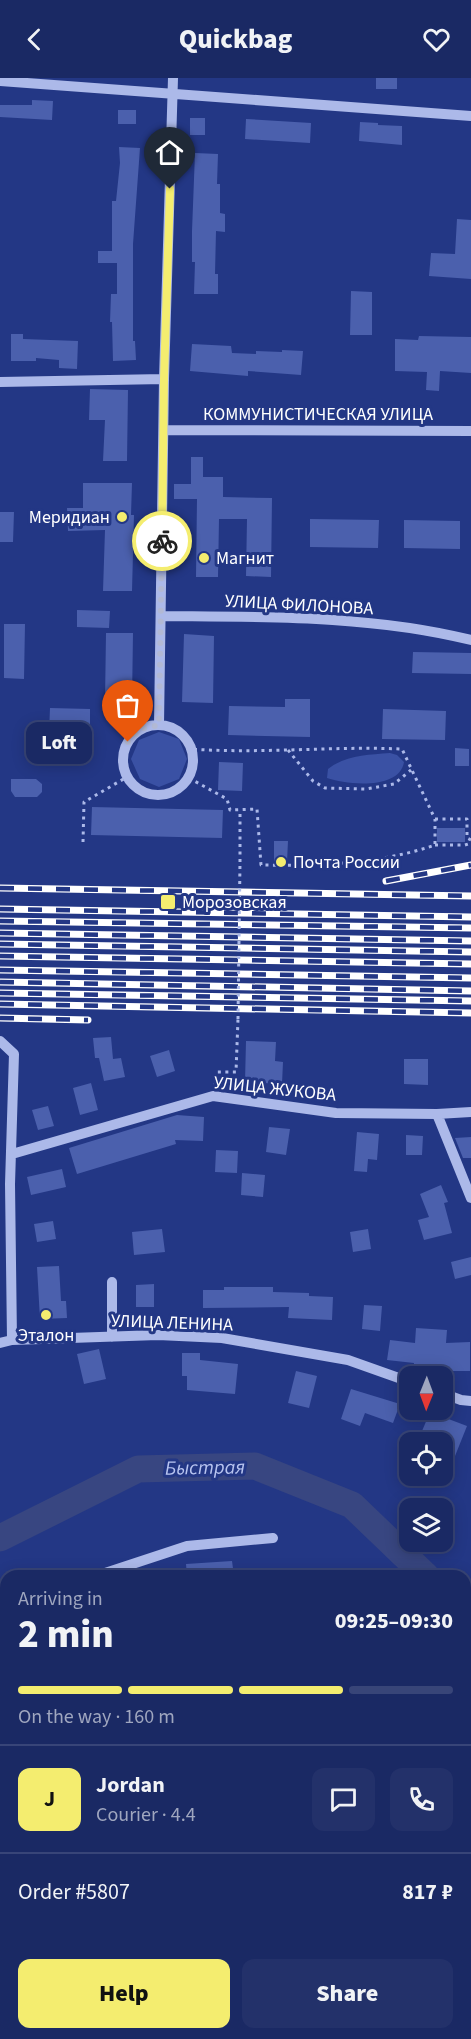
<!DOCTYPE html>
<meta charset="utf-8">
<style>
:root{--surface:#1a2964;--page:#23316a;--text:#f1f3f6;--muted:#9fa6bf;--line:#384578;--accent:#f4ed6f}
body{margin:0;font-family:"Source Sans 3",sans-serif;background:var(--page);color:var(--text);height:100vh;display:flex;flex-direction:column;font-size:22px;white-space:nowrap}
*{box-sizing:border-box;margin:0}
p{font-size:20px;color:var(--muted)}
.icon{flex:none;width:33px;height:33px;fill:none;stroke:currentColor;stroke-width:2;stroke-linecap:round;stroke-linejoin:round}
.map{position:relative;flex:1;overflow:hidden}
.side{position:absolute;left:0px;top:1492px;width:471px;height:470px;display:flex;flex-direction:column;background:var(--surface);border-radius:18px 18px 0 0;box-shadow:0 3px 15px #0003,0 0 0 2px var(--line)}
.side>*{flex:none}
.needle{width:39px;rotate:181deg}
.fabs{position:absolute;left:399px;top:1288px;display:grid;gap:12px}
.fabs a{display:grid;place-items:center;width:54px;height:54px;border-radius:12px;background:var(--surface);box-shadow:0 3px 15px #0003,0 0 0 2px var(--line);font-size:30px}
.pin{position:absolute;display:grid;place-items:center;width:51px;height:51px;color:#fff;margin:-62px -26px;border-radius:50% 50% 50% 0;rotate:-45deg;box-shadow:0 0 6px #0007}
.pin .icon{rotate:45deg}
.courier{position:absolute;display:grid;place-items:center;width:60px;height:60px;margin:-30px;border:4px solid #f4ed6f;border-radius:50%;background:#fff;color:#222;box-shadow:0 2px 8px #0007}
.bubble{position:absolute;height:42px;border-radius:12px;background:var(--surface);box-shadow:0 3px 15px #0003,0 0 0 2px var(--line);font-size:20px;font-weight:800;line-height:42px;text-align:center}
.head em{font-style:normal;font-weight:800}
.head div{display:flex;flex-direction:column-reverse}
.head{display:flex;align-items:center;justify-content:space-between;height:102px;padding:0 18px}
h1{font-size:39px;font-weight:800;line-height:45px}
.bar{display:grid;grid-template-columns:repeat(4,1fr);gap:9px 6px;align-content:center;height:72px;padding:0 18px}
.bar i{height:8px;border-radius:4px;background:var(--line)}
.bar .selected{background:var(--accent)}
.bar p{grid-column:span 4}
.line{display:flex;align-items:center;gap:15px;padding:0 18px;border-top:2px solid var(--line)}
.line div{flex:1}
.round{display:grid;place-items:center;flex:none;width:63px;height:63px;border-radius:12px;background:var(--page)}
.primary-button{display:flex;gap:12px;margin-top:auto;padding:12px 18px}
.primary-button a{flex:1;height:69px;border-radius:12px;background:var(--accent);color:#111;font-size:24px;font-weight:800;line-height:69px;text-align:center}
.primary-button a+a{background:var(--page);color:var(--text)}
header{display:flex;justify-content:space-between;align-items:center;height:78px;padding:0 18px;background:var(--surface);font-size:27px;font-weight:800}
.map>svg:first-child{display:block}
</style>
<header><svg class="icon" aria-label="back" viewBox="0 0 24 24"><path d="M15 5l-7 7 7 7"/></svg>Quickbag<svg class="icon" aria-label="heart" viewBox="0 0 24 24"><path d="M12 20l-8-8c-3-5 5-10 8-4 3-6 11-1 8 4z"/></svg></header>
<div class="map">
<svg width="471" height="1961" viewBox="0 0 471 1961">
<rect width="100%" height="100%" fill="#233785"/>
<path fill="#3a51a4" d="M159 654 179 661 187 681 179 701 159 709 140 701 131 681 139 662Z
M390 675 397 677 404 684C400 712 347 707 327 700L328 691C346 677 367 677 390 675Z"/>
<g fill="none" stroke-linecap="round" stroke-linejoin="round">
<path stroke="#384681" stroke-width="27" d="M0 1460 138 1391 255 1388 352 1427 426 1498
M465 1549 471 1564
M465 1860 471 1832
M443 1961 444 1956"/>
</g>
<path fill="#4b60ad" d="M376 0H397V11H376Z
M32 22 53 23 52 42 0 39V27H32Z
M118 32H136V46H118Z
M190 40H205V57H190Z
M246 41 311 45 310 65 245 61Z
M360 44 378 45V47L402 48V67L359 63Z
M119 69 140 70 133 166V263H135L136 282 113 283 112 244H110L111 216H117V185H98V173H112V123H116L120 85Z
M195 75 218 76 217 106H220V135L225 136V154L216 153 215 196H218V216H194L195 184H192V153Z
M457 141 471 142V201L429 198 431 175 455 176Z
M351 213 372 214V257H350Z
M11 256H23V261L78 263 77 291 59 290V282L36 280V283H11Z
M419 258 471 259V295L440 293 439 313 426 312 427 294 395 293V261L418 262Z
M192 266 231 268 232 275 256 276V273L282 274V272L303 273 301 297 248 293V298L190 293Z
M90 311 128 312 127 383H103L105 342H89Z
M191 379H203V399H223V419L272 420 271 499 246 498 247 441H219L218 499H196L197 421H174V406H191Z
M83 405H132L131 437H134L132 513H103L105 452 68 453 67 430H83Z
M0 434H14L13 464H0Z
M310 441 379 442 378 470 310 469Z
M404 442 460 443V471L404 470Z
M77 532 110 533 109 550 77 549Z
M4 546H25L24 601 4 600Z
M106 555H133L132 623H105Z
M184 556 214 558 213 625 182 624Z
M413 574 471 575V596L412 595Z
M285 621H310V659L228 657 229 628 285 629Z
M50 630 90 631V656H79L78 660H62V655H49Z
M383 631 446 633 445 662 382 661Z
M455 670 469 671V688H455Z
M219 684 243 685 242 713 218 712Z
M11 701H36L42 706V714L37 719H15L11 713Z
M92 729 223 732 222 760 91 757Z
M437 750H465V764H437Z
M274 763H288L287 784 274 783Z
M111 959 113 981 121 980 125 999 104 1003 99 980H95L93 960Z
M246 963 276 964 275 983 283 984 282 1006 245 1004Z
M169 972 175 993 157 999 150 978Z
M404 981H428V1007L404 1006Z
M91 1005 98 1032 80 1037 73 1010Z
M48 1028 54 1048 38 1052 32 1032Z
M177 1037 204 1039 203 1063 175 1062 176 1066 77 1096 69 1070Z
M269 1049 290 1051 286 1077 266 1074Z
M357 1054 379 1056 377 1082 368 1081 367 1094 354 1093Z
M406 1057 423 1058 422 1077H406Z
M471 1059V1080H463L455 1060Z
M216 1072 238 1073 237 1095 215 1094Z
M62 1091 66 1109 31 1117 27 1099Z
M242 1095 265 1097 263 1119 241 1117Z
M441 1107 448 1124 444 1125 452 1155 424 1162 418 1142 429 1139 420 1116Z
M53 1143 56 1161 37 1164 34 1146Z
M162 1151 165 1174 134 1177 132 1154Z
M368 1151 371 1171 353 1174 350 1154Z
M471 1179V1197L455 1201 451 1184Z
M59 1188 61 1223H66L67 1240 40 1241 37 1189Z
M154 1206V1229H136V1207Z
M224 1209H273V1214L309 1215V1218L333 1219 332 1242 288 1240 289 1229 203 1230V1212H224Z
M364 1227 382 1228 380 1253 362 1251Z
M416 1250 447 1252 446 1265 470 1264V1293H444V1295L413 1293 414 1285 387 1282 390 1262 415 1265Z
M99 1271 106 1301 84 1306 77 1276Z
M182 1275H200V1282L238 1286 235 1316 187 1312V1298H182Z
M296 1293 317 1298 309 1330 288 1325Z
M351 1311 400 1326 393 1345 365 1335 360 1348 341 1341Z
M430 1334 467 1348 455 1378 442 1373V1365H417Z
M232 1483 234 1498H187L186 1486Z"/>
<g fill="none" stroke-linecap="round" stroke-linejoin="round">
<path stroke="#acb9e9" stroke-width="3" stroke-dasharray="3 4.5" stroke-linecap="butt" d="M288 672 313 703 325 710 366 711 394 706 411 692
M189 700 227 721 230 732 257 731 261 787C319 788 380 786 435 767V741L402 671C332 668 261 676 191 671
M435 741H467V760L471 762
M83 764 84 724 127 699
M435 767H465L471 765
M240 784V732
M191 822H239
M215 1008 217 994H236L238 941"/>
<path stroke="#acb9e9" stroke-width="10" d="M0 3 471 38
M0 304 164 301
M164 352 471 353
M161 538C263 539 371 537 471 562
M159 647 164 301 173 0
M123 682a35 35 0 1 1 70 0a35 35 0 1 1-70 0Z
M0 963 14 976 10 1106 12 1262
M437 1036 471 1120
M12 1076 213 1018 336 1035 437 1036 471 1034
M112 1204V1259
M0 1265 12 1262 158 1257 222 1260 348 1282 410 1304
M442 1315 461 1322 471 1323
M96 1498 187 1468 273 1460
M0 1537 6 1533
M54 1961V1956
M256 1961 257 1956"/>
<defs>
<path id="rail" d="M386 803 471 787
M0 810 471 818
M0 831 471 839
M0 843 471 850
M0 855 471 863
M0 866 471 874
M0 878 471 886
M0 892 471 900
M0 904 471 913
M0 915 471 923
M0 926 471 935
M0 940 88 942"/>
</defs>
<use href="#rail" stroke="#fff" stroke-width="7"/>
<use href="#rail" stroke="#233785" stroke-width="4.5" stroke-dasharray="14" stroke-linecap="butt"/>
<path stroke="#acb9e9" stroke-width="3" stroke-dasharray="3 4.5" stroke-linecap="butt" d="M238 941 240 784"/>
</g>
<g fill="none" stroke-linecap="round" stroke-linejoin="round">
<path stroke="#b2b9d4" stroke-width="6" stroke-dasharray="0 10.8" d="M128 664 141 651 159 647 162 463"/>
<path stroke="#f4ed6f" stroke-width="8" d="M162 463 164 301 170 111"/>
</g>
<g fill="#f4ed6f" stroke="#233785" stroke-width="2">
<circle cx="122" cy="439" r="6"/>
<circle cx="204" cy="480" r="6"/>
<circle cx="281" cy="784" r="6"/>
<rect x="160" y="816" width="16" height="16" rx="3"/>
<circle cx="46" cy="1237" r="6"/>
</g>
<g text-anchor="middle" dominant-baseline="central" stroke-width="6" stroke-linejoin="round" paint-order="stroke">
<g font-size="18" fill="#fff" stroke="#233785">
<text x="318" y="336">КОММУНИСТИЧЕСКАЯ УЛИЦА</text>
<text transform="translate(299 527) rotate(3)">УЛИЦА ФИЛОНОВА</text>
<text transform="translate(275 1011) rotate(6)">УЛИЦА ЖУКОВА</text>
<text transform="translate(172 1245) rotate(2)">УЛИЦА ЛЕНИНА</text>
</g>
<g font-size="18" fill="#fff" stroke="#233785" text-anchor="start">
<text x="110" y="439" text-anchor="end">Меридиан</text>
<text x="216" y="480">Магнит</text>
<text x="293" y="784">Почта России</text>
<text x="182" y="824">Морозовская</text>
<text x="46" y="1257" text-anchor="middle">Эталон</text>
</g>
<g font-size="20" font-style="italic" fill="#b8c4f0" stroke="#233785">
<text transform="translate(205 1390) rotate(-1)">Быстрая</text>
</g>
</g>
</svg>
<div class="fabs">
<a><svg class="needle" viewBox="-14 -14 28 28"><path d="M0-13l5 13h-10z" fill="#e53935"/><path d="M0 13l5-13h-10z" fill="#9fa6bf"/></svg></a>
<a><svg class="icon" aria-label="locate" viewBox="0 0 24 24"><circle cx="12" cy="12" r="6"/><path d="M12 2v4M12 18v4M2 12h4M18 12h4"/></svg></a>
<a><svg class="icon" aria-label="layers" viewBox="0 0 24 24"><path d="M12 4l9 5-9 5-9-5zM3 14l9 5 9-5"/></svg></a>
</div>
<div class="pin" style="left:128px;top:664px;background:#ea580c"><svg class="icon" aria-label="bag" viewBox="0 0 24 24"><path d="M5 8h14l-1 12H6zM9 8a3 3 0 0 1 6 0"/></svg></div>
<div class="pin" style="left:170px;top:111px;background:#1f2937"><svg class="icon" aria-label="home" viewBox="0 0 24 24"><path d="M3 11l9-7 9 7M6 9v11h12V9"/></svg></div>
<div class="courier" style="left:162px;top:463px"><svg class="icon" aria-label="bike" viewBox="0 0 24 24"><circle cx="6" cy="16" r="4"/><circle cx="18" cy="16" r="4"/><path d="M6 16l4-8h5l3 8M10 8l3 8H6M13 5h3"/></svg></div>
<div class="bubble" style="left:26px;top:644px;width:66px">Loft</div>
<section class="side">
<div class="head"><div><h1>2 min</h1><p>Arriving in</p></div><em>09:25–09:30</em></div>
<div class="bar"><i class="selected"></i><i class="selected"></i><i class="selected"></i><i></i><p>On the way · 160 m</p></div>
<div class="line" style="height:108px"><b class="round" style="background:var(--accent);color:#111">J</b><div><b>Jordan</b><p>Courier · 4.4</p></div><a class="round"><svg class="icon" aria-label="chat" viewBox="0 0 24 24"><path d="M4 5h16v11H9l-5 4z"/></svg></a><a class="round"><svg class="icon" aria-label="phone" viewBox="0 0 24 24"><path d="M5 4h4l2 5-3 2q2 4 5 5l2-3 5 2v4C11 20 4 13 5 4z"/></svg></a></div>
<div class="line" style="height:78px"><div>Order #5807</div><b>817 ₽</b></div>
<div class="primary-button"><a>Help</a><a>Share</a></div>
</section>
</div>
